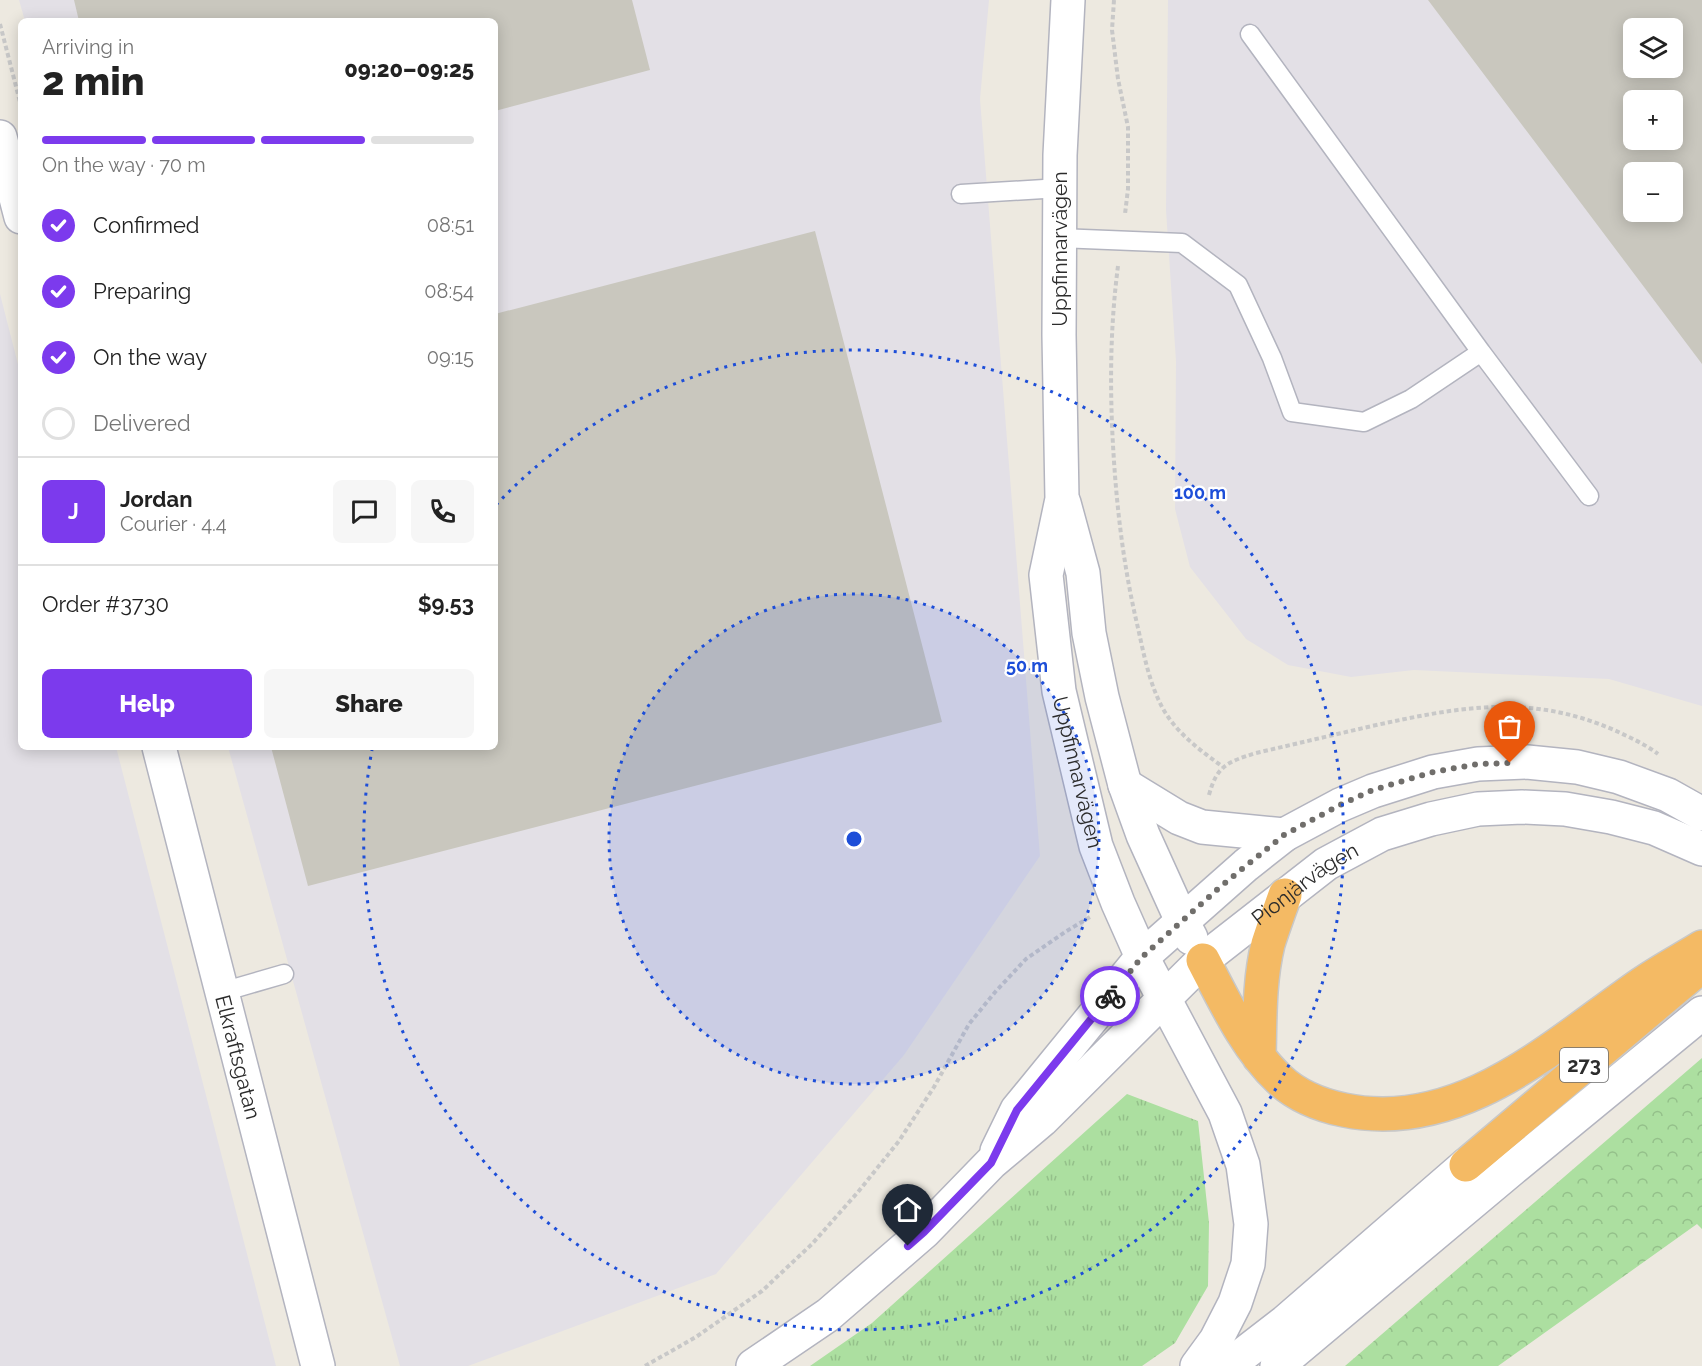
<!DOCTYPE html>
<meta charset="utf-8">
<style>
:root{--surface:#fff;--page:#f6f6f6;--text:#222;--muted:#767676;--line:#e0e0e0;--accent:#7c3aed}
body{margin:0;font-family:Raleway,sans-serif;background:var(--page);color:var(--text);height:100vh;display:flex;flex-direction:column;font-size:22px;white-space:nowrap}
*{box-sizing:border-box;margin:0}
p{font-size:20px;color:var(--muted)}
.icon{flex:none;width:33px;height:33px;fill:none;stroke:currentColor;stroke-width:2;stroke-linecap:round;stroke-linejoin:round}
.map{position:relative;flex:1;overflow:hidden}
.details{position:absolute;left:18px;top:18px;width:480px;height:732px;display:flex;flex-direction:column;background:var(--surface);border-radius:9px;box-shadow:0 3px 15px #0003}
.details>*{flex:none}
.fabs{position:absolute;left:1623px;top:18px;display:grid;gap:12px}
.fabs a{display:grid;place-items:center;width:60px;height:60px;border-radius:9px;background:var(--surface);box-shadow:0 3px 15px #0003;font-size:30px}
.pin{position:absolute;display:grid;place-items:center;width:51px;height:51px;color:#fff;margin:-62px -26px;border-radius:50% 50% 50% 0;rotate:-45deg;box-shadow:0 0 6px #0007}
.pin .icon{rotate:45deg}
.courier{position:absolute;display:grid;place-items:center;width:60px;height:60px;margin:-30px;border:4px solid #7c3aed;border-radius:50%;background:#fff;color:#222;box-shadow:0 2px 8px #0007}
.head em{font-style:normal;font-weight:800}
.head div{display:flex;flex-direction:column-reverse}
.head{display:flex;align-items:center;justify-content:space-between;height:102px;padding:0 24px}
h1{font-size:39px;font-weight:800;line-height:45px}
.bar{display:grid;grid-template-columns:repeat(4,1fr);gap:9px 6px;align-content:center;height:72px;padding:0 24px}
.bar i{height:8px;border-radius:4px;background:var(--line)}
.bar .selected{background:var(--accent)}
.bar p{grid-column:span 4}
.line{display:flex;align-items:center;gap:15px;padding:0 24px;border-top:2px solid var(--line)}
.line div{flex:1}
.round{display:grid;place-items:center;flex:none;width:63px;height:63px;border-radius:9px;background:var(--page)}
ol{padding:0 24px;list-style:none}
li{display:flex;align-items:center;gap:18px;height:66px}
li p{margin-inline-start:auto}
li .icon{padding:6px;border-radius:50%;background:var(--accent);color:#fff;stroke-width:4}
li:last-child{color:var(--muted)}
li i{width:33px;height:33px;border:3px solid var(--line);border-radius:50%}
.button{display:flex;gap:12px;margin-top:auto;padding:12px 24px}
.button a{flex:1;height:69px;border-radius:9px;background:var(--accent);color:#fff;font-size:24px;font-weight:800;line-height:69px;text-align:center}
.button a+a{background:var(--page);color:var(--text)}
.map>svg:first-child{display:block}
</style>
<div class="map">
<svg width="1702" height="1366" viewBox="0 0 1702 1366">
<defs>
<pattern id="grass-tufts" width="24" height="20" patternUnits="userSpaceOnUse" patternTransform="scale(1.5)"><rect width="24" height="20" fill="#acdfa0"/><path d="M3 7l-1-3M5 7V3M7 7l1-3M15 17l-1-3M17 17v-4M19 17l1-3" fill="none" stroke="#94c08a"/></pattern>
<pattern id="forest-crowns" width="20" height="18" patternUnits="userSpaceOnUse" patternTransform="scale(1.5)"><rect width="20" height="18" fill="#acdfa0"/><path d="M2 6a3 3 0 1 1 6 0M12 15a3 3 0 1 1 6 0" fill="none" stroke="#94c08a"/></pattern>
</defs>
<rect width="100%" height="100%" fill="#ede9e0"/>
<path fill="#e3e0e6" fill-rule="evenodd" d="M19 0H989L980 99 1040 856 904 1055 716 1274 468 1366H400L228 747H495V21H25Z
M1168 0H1702V706L1609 679 1414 670 1351 677 1288 665 1246 639 1190 567 1175 509 1176 361 1166 210ZM1634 28H1672V68H1634ZM1634 100H1672V140H1634ZM1634 172H1672V212H1634Z
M0 294 21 376V747H116L276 1366H0Z"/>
<path fill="url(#grass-tufts)" d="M1127 1094 1198 1121 1209 1223 1208 1286 1175 1343 1142 1366H810L872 1323Z"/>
<path fill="url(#forest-crowns)" d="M1702 1058V1229L1697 1224 1498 1366H1345Z"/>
<path fill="#c9c7be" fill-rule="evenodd" d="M74 0H632L650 70 495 111V21H79Z
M1428 0H1702V364ZM1634 28H1672V68H1634ZM1634 100H1672V140H1634ZM1634 172H1672V212H1634Z
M815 231 942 722 308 886 271 747H495V314Z"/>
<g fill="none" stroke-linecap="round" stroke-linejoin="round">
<defs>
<path id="lane" d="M961 194 1060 188
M1059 238 1182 243 1238 285 1272 358 1292 412 1364 422 1411 399 1481 352 1250 34
M1481 352 1589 496
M222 992 284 974"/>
<g id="street">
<path d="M0 137 21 217"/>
<path id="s1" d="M159 747 318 1366"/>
</g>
<g id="secondary">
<path id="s2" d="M1068 0 1060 155 1059 335 1062 499 1046 575 1059 691 1096 846 1118 903 1142 957 1225 1113 1243 1165 1251 1224 1248 1264 1235 1303 1216 1340 1197 1366"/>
<path d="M1064 503 1083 573 1089 633 1102 697 1125 785 1143 835 1182 921 1191 938"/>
<path d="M1125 785 1179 818 1202 827 1284 835"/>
<path d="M997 1151 1017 1110 1142 957 1246 865 1284 835 1340 805 1373 791 1433 772 1478 764 1527 762 1577 767 1619 777 1668 795 1702 814"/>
<path id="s3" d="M753 1366 828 1315 924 1232 991 1163 1042 1120 1203 960 1326 864 1382 834 1431 819 1478 809 1522 807 1565 809 1611 817 1654 828 1702 849"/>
<path d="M1228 1366 1285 1322 1466 1165"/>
<path d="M1277 1366 1512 1169 1702 1013"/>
</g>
<path id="highway" d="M1203 960C1224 1000 1246 1048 1279 1079 1297 1096 1320 1105 1344 1110 1460 1134 1552 1046 1640 985 1660 971 1681 960 1702 947
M1259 1057C1260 1019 1259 981 1268 944 1273 928 1279 912 1285 895
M1466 1165 1698 969"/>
</defs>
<use href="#lane" stroke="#b3b4bf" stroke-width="21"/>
<use href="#street" stroke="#b3b4bf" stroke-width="36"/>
<use href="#secondary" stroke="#b3b4bf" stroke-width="36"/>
<use href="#highway" stroke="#c8c8c8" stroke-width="36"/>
<path stroke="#c8c8c8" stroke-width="4" stroke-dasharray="4.5 3" stroke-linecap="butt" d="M1114 0 1112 30 1118 79 1128 127V189L1125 214
M0 24 21 106
M1118 266C1111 320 1110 372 1112 425 1115 494 1122 561 1138 628 1144 655 1149 682 1162 707 1176 733 1200 750 1223 767
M1209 795C1217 765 1228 762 1256 753 1295 744 1333 735 1372 726 1459 707 1529 693 1614 730 1629 737 1645 744 1658 754
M645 1366 696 1337 762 1291 812 1244 858 1192 899 1141 934 1087 969 1024 996 991 1026 959 1065 932 1090 917"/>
<use href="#lane" stroke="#fff" stroke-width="18"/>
<use href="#street" stroke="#fff" stroke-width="33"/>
<use href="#secondary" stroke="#fff" stroke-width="33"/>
<use href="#highway" stroke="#f4ba64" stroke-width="33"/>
</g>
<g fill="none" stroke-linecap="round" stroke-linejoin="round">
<path stroke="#706e6b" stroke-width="6" stroke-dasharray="0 10.8" d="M1110 996 1142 957 1220 887 1284 835 1340 805 1373 790 1433 772 1478 764 1510 763"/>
<path stroke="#7c3aed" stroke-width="8" d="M908 1246 924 1232 991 1163 1017 1110 1110 996"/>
</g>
<circle cx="854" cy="839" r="245" fill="#1d4ed8" fill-opacity=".12"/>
<g fill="none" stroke="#1d4ed8" stroke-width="3" stroke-dasharray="3 6">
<circle cx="854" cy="839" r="245"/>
<path d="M496 505A490 490 0 1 1 372 750"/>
</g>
<g text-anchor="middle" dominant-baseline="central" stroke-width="4.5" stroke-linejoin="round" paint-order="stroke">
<rect fill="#fff" stroke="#6b6b6b" stroke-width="1.5" x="1560" y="1048" width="48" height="34" rx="4.5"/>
<g font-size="20" font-weight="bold" fill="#2c2c2c">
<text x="1584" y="1065">273</text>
</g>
<g font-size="21" fill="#2c2c2c" stroke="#fff">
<text transform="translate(1059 249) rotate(-90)">Uppfinnarvägen</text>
<text stroke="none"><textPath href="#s2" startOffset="777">Uppfinnarvägen</textPath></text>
<text stroke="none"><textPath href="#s3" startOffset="735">Pionjärvägen</textPath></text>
<text stroke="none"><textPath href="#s1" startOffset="320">Elkraftsgatan</textPath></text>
</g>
</g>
<circle cx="854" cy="839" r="9" fill="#1d4ed8" stroke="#fff" stroke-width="3"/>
<g font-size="18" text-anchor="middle" font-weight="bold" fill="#1d4ed8" stroke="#fff" stroke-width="4.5" stroke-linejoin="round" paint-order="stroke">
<text x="1200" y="499">100 m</text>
<text x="1027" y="672">50 m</text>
</g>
</svg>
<div class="fabs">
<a><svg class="icon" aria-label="layers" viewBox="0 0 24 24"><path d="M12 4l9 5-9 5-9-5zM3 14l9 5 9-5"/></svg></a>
<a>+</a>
<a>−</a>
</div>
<div class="pin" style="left:1510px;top:763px;background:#ea580c"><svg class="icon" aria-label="bag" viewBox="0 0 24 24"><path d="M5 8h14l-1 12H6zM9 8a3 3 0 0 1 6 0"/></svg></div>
<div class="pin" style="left:908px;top:1246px;background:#1f2937"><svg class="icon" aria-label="home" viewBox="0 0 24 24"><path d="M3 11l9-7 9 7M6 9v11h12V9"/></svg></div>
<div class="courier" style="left:1110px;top:996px"><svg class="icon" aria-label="bike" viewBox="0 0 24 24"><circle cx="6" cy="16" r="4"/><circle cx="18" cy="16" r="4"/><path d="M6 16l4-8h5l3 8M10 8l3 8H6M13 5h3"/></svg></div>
<section class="details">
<div class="head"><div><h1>2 min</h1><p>Arriving in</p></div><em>09:20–09:25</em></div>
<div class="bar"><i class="selected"></i><i class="selected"></i><i class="selected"></i><i></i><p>On the way · 70 m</p></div>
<ol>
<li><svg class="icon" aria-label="check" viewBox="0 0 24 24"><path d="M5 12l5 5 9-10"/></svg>Confirmed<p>08:51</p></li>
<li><svg class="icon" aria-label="check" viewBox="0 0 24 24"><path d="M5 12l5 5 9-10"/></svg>Preparing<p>08:54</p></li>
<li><svg class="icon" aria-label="check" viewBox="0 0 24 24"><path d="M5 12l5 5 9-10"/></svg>On the way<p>09:15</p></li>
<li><i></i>Delivered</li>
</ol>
<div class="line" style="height:108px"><b class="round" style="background:var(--accent);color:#fff">J</b><div><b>Jordan</b><p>Courier · 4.4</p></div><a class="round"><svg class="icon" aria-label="chat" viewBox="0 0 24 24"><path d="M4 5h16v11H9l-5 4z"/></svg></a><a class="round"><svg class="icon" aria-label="phone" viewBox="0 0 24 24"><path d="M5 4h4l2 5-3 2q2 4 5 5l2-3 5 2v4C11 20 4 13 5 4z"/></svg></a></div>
<div class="line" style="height:78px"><div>Order #3730</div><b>$9.53</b></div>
<div class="button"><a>Help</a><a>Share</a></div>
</section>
</div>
